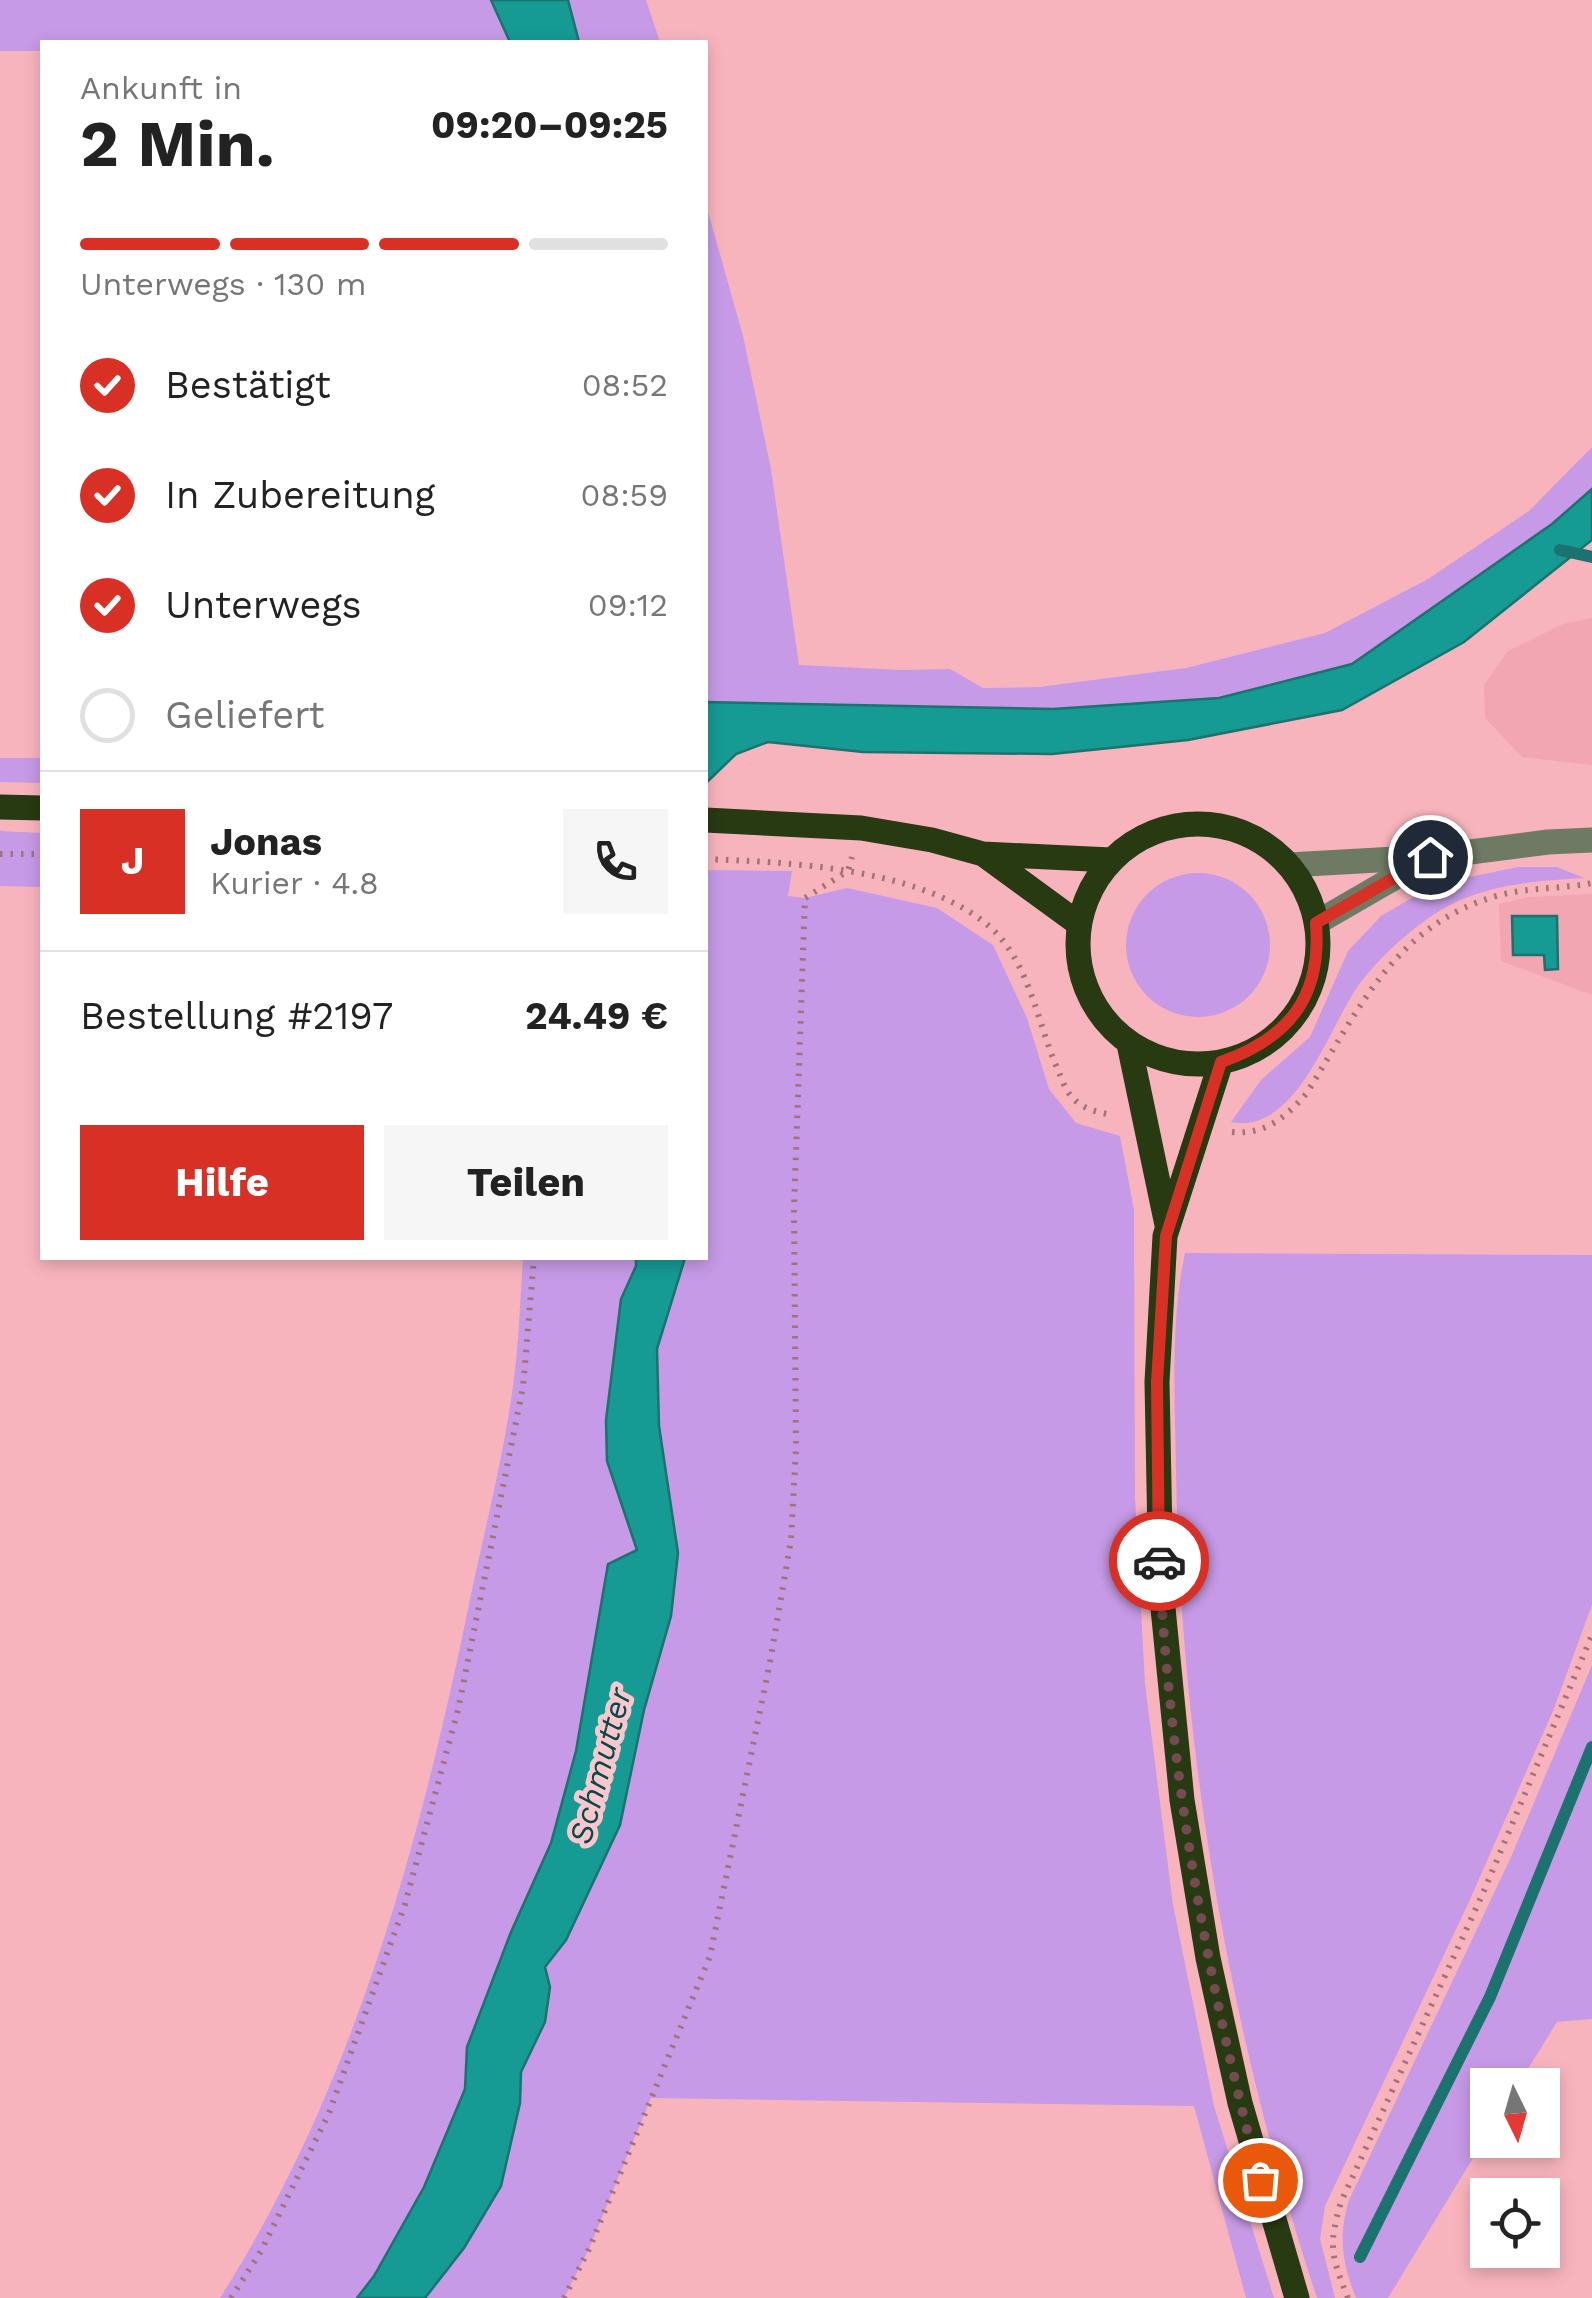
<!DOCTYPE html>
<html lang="de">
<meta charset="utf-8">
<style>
:root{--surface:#fff;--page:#f6f6f6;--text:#222;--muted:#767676;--line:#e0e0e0;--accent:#d93025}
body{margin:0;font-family:"Work Sans",sans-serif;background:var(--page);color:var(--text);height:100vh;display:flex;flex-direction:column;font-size:38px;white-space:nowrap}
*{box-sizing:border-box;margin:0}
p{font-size:32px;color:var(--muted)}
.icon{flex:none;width:55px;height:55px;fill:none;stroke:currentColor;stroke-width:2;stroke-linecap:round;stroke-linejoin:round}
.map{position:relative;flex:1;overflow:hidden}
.drawer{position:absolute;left:40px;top:40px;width:668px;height:1220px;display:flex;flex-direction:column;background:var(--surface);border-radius:0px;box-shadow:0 5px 15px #0003}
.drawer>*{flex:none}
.needle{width:65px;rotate:175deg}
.tools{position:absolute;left:1470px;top:2068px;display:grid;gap:20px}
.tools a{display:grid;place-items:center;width:90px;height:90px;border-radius:0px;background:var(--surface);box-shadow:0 5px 15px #0003;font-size:50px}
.pin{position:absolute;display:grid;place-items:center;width:85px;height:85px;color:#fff;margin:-42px;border:5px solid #fff;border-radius:50%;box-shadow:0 2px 10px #0007}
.courier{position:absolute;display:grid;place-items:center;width:100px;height:100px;margin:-50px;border:8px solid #d93025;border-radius:50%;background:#fff;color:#222;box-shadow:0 2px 12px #0007}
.overview em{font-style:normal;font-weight:700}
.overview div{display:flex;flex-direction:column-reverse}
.overview{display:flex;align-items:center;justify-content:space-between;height:170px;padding:0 40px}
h1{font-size:65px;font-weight:700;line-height:75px}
.bar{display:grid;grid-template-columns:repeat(4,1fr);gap:15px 10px;align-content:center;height:120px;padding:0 40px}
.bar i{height:12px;border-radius:8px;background:var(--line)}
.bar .on{background:var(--accent)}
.bar p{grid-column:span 4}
.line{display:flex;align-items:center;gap:25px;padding:0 40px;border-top:2px solid var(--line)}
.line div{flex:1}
.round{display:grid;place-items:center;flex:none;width:105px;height:105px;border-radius:0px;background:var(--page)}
ol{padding:0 40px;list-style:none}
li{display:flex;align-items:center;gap:30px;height:110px}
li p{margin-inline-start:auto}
li .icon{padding:10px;border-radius:50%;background:var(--accent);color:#fff;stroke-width:4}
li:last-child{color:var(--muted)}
li i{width:55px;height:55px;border:5px solid var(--line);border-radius:50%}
.button{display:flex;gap:20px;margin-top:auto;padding:20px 40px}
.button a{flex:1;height:115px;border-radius:0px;background:var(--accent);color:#fff;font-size:40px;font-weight:700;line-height:115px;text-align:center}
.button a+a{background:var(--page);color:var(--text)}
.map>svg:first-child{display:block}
</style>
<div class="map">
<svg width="1592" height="2298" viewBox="0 0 1592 2298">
<rect width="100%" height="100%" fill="#f8b4bd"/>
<path fill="#f1a6b1" d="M1592 618V765L1522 757 1485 718 1484 685 1508 651 1563 624Z
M1592 894V995L1501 961 1499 904 1528 897Z"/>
<path fill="#c69ae6" d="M0 0H491L510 42H42V51H0Z
M568 0H646L660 42H579Z
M705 201 743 336 771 469 799 665 902 670 950 669 983 688 1039 687 1186 668 1325 633 1428 579 1529 511 1592 447V489L1552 524 1352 664 1219 698 1053 709 705 702Z
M0 758H42V783L0 782Z
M0 831 42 833V887L0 886Z
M1518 867H1557L1584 878C1530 881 1476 885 1430 917 1403 936 1378 959 1358 986 1328 1029 1296 1135 1231 1122L1261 1080 1310 1037 1348 951 1381 916 1436 884Z
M705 870 792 871 788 896 805 898 847 888 937 908 993 945 1027 1018 1049 1089 1076 1123 1120 1136 1134 1210 1135 1497 1145 1684 1173 1905 1214 2106 1274 2298H1246L1194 2106 651 2098 589 2249 564 2298H425L464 2248 501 2186 520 2103 521 2072 545 2022 550 1987 544 1967 566 1940 620 1825 644 1710 671 1616 659 1426 657 1349 682 1262 685 1258H705Z
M1126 945a72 72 0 1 1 144 0a72 72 0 1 1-144 0Z
M1185 1253 1592 1255V1605L1553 1711 1468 1904 1325 2206 1320 2239 1335 2298H1317C1229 2033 1181 1751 1176 1472 1175 1400 1170 1323 1185 1253Z
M523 1258H636V1266L621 1299 606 1420 607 1461 637 1550 608 1564 576 1752 551 1843 511 1933 467 2046 465 2089 424 2187 374 2276 357 2298H220C352 2090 419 1848 468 1609 483 1535 503 1461 513 1386 519 1344 520 1300 523 1258Z
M1592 1665V2019L1557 2022 1518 2085H1488L1487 2135 1388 2298H1356C1342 2262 1338 2237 1349 2200L1511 1857Z"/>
<path fill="#159a94" stroke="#1c726e" stroke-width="2.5" d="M491 0H568L579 42H510Z
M1592 489V540L1464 642 1342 710 1188 740 1052 754 863 752 768 742 736 754 705 784V702L1053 709 1219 698 1352 664 1552 524Z
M1512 916H1557L1558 969 1545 970 1544 955H1513Z
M636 1258H685L657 1349 659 1426 678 1553 671 1616 644 1710 620 1825 566 1940 545 1967 550 1987 545 2022 521 2072 520 2103 501 2186 464 2248 425 2298H357L374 2276 424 2187 465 2089 467 2047 511 1932 551 1843 576 1751 608 1564 637 1550 607 1461 606 1420 621 1299 636 1266Z"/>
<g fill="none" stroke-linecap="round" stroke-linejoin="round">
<path stroke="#1c726e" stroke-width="12" d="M1560 550 1592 557
M1360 2257 1490 1997 1592 1747"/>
<path stroke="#a37279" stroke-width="6" stroke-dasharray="2.5 8" stroke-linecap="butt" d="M0 854H42
M705 859C789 862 915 868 984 922 1030 958 1036 1021 1058 1070 1062 1079 1065 1090 1072 1097 1082 1109 1097 1112 1112 1115
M1232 1132C1265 1135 1285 1118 1306 1094 1359 1010 1395 923 1500 895 1531 887 1563 889 1592 883
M231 2298 261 2251 329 2113 405 1904 458 1710 523 1387 534 1258
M564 2298 589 2249 710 1956 770 1662 791 1540 796 1449 794 1208 805 898 848 871 852 857
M1348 2298C1331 2256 1328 2245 1341 2202L1483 1893 1592 1635"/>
<path stroke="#6e7a64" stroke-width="25" d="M1289 865 1431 857 1548 842 1592 840
M1316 923 1425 860"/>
<path stroke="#273a11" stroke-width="25" d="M0 807 42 808
M705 820 861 828 932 840 983 854 1111 860
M1078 944a120 120 0 1 1 240 0a120 120 0 1 1-240 0Z
M983 854 1079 924
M1129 1044 1167 1225
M1221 1062 1165 1236 1157 1382 1161 1588 1182 1800 1208 1958 1240 2103 1297 2298"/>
</g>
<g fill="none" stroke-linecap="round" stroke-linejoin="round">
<path stroke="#734b51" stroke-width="10" stroke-dasharray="0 18" d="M1159 1561C1170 1771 1206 1977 1260 2180"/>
<path stroke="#d93025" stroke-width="12" d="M1159 1561 1157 1382 1166 1236 1221 1062C1289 1038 1322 997 1316 923L1430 857"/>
</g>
<g text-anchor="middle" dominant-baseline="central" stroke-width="10" stroke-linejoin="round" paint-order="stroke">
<g font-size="32" font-style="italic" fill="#024b48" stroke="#fdc6cc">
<text transform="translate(600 1766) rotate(-75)">Schmutter</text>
</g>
</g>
</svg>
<div class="tools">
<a><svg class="needle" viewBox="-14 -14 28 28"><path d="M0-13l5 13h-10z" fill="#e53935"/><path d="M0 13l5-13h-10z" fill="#767676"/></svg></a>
<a><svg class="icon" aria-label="locate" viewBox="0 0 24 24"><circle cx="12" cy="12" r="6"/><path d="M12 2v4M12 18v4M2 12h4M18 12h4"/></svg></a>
</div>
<div class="pin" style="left:1260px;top:2180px;background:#ea580c"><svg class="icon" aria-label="bag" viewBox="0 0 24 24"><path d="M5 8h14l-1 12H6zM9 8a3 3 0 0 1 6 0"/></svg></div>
<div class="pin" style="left:1430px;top:857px;background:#1f2937"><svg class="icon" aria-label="home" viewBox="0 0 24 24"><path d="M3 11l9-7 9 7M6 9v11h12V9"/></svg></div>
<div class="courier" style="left:1159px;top:1561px"><svg class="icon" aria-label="car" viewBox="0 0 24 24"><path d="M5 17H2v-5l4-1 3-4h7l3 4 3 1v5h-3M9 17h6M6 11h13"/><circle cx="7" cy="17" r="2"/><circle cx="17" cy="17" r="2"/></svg></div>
<section class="drawer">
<div class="overview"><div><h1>2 Min.</h1><p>Ankunft in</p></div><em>09:20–09:25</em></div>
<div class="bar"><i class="on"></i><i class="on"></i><i class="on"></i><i></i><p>Unterwegs · 130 m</p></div>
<ol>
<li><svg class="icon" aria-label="check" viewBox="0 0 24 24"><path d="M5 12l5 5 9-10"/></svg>Bestätigt<p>08:52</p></li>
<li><svg class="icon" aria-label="check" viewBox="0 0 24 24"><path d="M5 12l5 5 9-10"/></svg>In Zubereitung<p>08:59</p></li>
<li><svg class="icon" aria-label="check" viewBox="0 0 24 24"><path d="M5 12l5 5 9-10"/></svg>Unterwegs<p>09:12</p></li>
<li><i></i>Geliefert</li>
</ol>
<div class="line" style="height:180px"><b class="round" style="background:var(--accent);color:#fff">J</b><div><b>Jonas</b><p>Kurier · 4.8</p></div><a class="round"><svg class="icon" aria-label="phone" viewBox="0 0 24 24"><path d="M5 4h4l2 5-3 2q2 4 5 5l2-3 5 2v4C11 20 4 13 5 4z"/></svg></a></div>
<div class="line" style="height:130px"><div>Bestellung #2197</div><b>24.49 €</b></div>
<div class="button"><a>Hilfe</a><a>Teilen</a></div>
</section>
</div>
